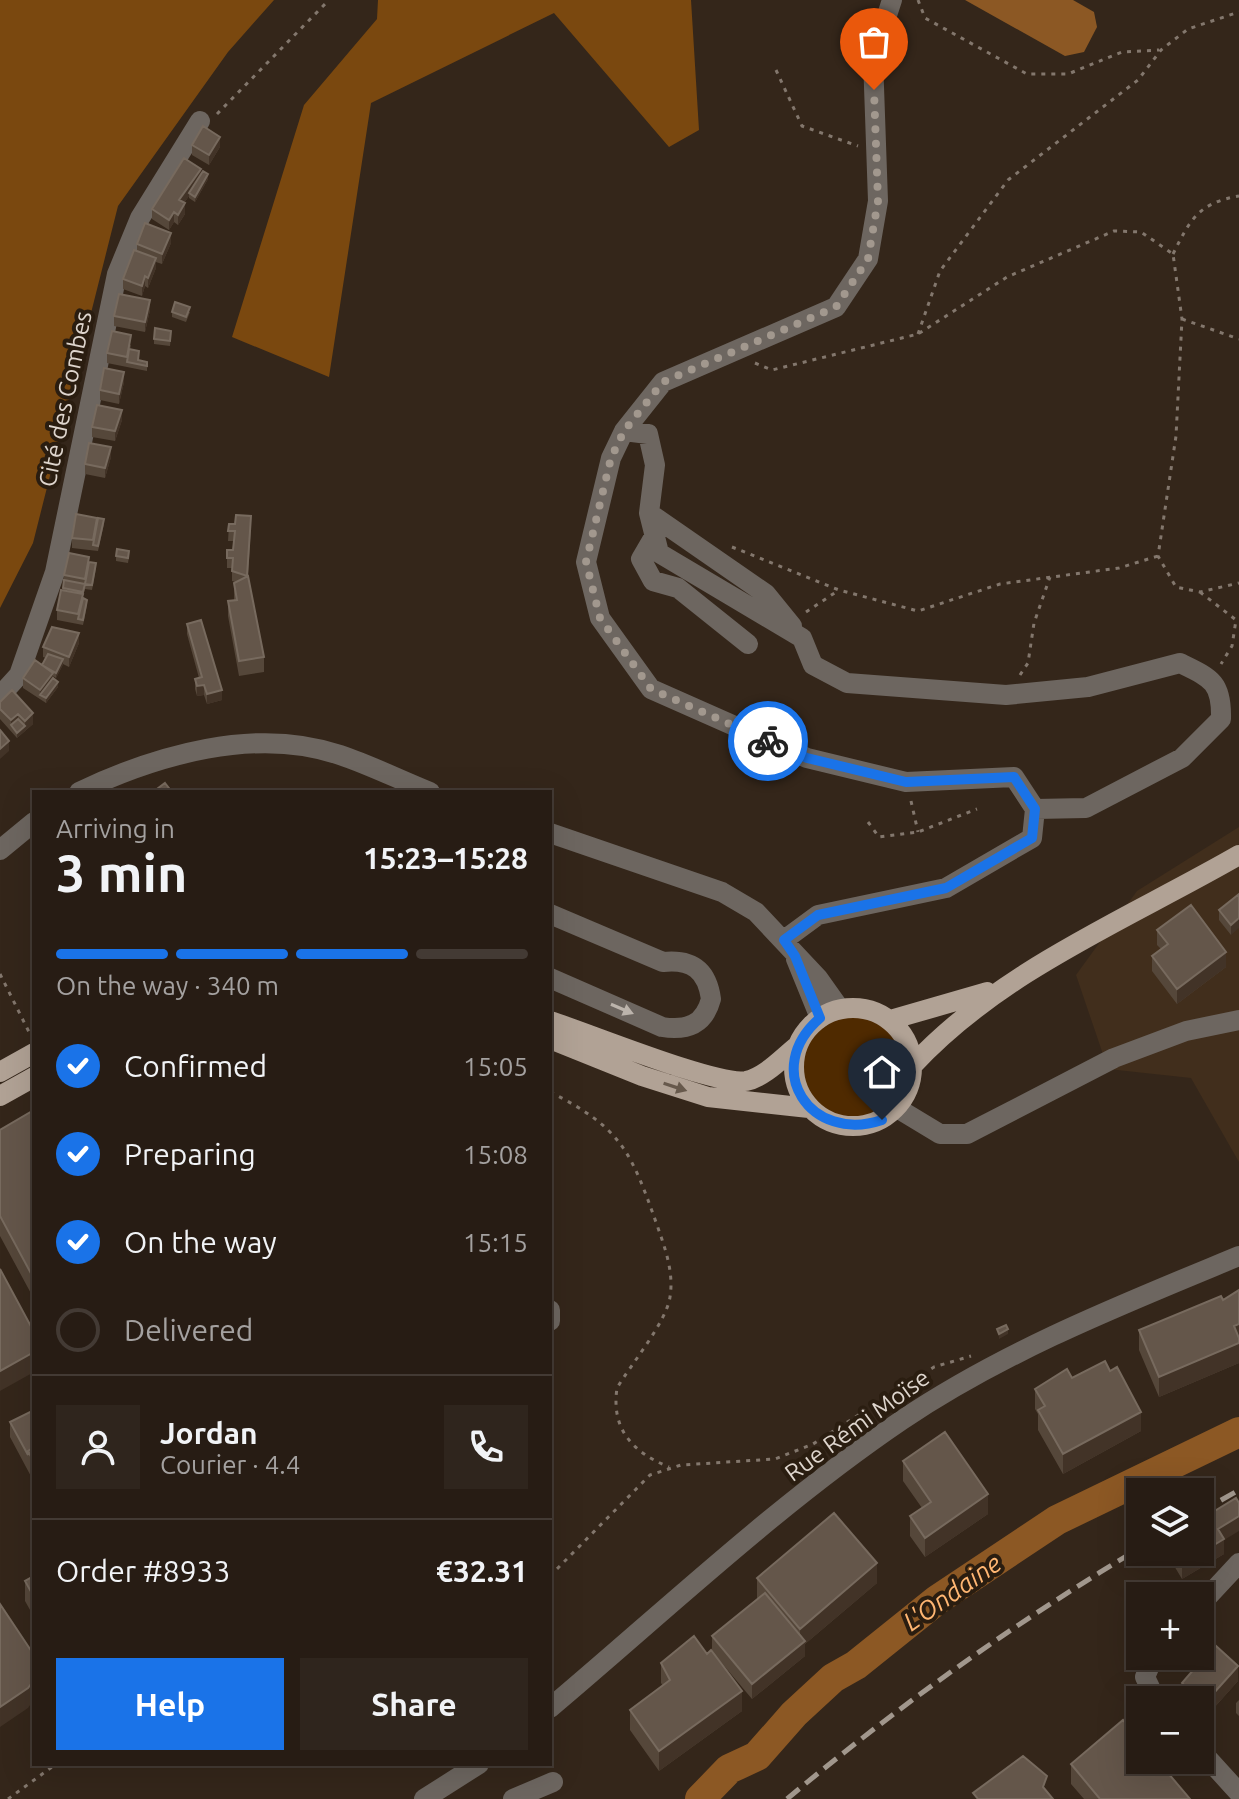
<!DOCTYPE html>
<meta charset="utf-8">
<style>
:root{--surface:#271c14;--page:#2f251d;--text:#f1f3f6;--muted:#a4a1a0;--line:#433a34;--accent:#1a73e8}
body{margin:0;font-family:Ubuntu,sans-serif;background:var(--page);color:var(--text);height:100vh;display:flex;flex-direction:column;font-size:30px;white-space:nowrap}
*{box-sizing:border-box;margin:0}
p{font-size:26px;color:var(--muted)}
.icon{flex:none;width:44px;height:44px;fill:none;stroke:currentColor;stroke-width:2;stroke-linecap:round;stroke-linejoin:round}
.map{position:relative;flex:1;overflow:hidden}
.panel{position:absolute;left:32px;top:790px;width:520px;height:976px;display:flex;flex-direction:column;background:var(--surface);border-radius:0px;box-shadow:0 8px 32px #0002,0 0 0 2px var(--line)}
.panel>*{flex:none}
.fabs{position:absolute;left:1126px;top:1478px;display:grid;gap:16px}
.fabs a{display:grid;place-items:center;width:88px;height:88px;border-radius:0px;background:var(--surface);box-shadow:0 8px 32px #0002,0 0 0 2px var(--line);font-size:40px}
.pin{position:absolute;display:grid;place-items:center;width:68px;height:68px;color:#fff;margin:-82px -34px;border-radius:50% 50% 50% 0;rotate:-45deg;box-shadow:0 0 8px #0007}
.pin .icon{rotate:45deg}
.courier{position:absolute;display:grid;place-items:center;width:80px;height:80px;margin:-40px;border:6px solid #1a73e8;border-radius:50%;background:#fff;color:#222;box-shadow:0 2px 10px #0007}
.headline em{font-style:normal;font-weight:700}
.headline div{display:flex;flex-direction:column-reverse}
.headline{display:flex;align-items:center;justify-content:space-between;height:136px;padding:0 24px}
h1{font-size:52px;font-weight:700;line-height:60px}
.bar{display:grid;grid-template-columns:repeat(4,1fr);gap:12px 8px;align-content:center;height:96px;padding:0 24px}
.bar i{height:10px;border-radius:6px;background:var(--line)}
.bar .on{background:var(--accent)}
.bar p{grid-column:span 4}
.line{display:flex;align-items:center;gap:20px;padding:0 24px;border-top:2px solid var(--line)}
.line div{flex:1}
.round{display:grid;place-items:center;flex:none;width:84px;height:84px;border-radius:0px;background:var(--page)}
ol{padding:0 24px;list-style:none}
li{display:flex;align-items:center;gap:24px;height:88px}
li p{margin-inline-start:auto}
li .icon{padding:8px;border-radius:50%;background:var(--accent);color:#fff;stroke-width:4}
li:last-child{color:var(--muted)}
li i{width:44px;height:44px;border:4px solid var(--line);border-radius:50%}
.action{display:flex;gap:16px;margin-top:auto;padding:16px 24px}
.action a{flex:1;height:92px;border-radius:0px;background:var(--accent);color:#fff;font-size:32px;font-weight:700;line-height:92px;text-align:center}
.action a+a{background:var(--page);color:var(--text)}
.map>svg:first-child{display:block}
</style>
<div class="map">
<svg width="1239" height="1799" viewBox="0 0 1239 1799">
<rect width="100%" height="100%" fill="#34261a"/>
<path fill="#412e1c" d="M1239 827V1162L1191 1078 1108 1069 1076 975 1137 891Z"/>
<path fill="#4f2a00" d="M801 1067a51 51 0 1 1 102 0a51 51 0 1 1-102 0Z"/>
<path fill="#7a480f" d="M0 0H274L228 52 118 206 33 543 0 608Z
M378 0H691L699 130 669 147 554 13 371 103 329 377 232 337 304 105 377 19Z"/>
<path fill="#8c5824" d="M965 0H1073L1094 12 1097 27 1084 52 1065 56Z"/>
<g fill="none" stroke-linecap="round" stroke-linejoin="round">
<path stroke="#8c5824" stroke-width="30" d="M700 1799 729 1769 757 1756 794 1714 833 1678 856 1665 937 1600 1057 1520 1239 1432"/>
<path stroke="#83776d" stroke-width="3" stroke-dasharray="4 6" stroke-linecap="butt" d="M918 0 925 18 1027 74H1068L1122 52 1159 50
M776 70 802 126 858 146
M217 114 329 0
M1173 254C1190 220 1198 203 1239 196
M1182 319 1239 339
M918 334 940 271 1008 180 1138 80 1161 50 1188 29 1239 12
M755 363 772 370 918 334 1007 277 1114 231 1141 232 1173 254 1182 319 1176 436 1158 556 1176 587 1200 592 1239 583
M732 547 839 590 918 611 1000 584 1119 568 1158 556
M1200 592 1236 620 1232 646 1221 664
M806 612 839 590
M1020 675 1028 663 1034 623 1050 577
M911 801 918 832
M868 822 879 837 918 832 977 809
M0 974 30 1034
M550 1092C622 1128 631 1152 657 1225 665 1248 674 1272 670 1297 666 1323 631 1364 617 1388 611 1429 632 1452 669 1467
M550 1576 650 1475 681 1465 775 1459 813 1444 934 1367 971 1356
M8 1799 56 1764"/>
<path stroke="#6d6660" stroke-width="20" d="M624 431 648 434 655 465 649 513 659 553 802 638 813 665 847 683 1006 695 1088 687 1180 663C1211 678 1222 682 1221 719L1182 758 1086 808 1035 809
M649 513 766 594 792 626
M655 535 641 559 653 581 678 588 748 644
M0 696 19 675 55 572 117 274 140 218 200 121
M79 792C156 755 256 726 340 755 370 765 400 780 430 792
M550 833 722 892 756 912 818 978 840 1009
M0 850 34 822
M550 914 663 962C692 959 707 970 711 999 704 1025 687 1031 662 1027L550 978
M784 940 818 915 946 888 1032 838 1035 809 1014 777 906 782 807 758 651 689 600 618 586 562 611 458 624 431 663 382 836 307 868 259 878 201 873 58 892 0
M796 959 820 1018
M897 1108 940 1134H967L1114 1058 1186 1031 1239 1020
M550 1310V1321
M1200 1605 1239 1563
M1154 1656 1145 1677 1156 1700
M550 1708C665 1611 778 1504 902 1420 1006 1350 1123 1304 1239 1256
M1200 1750 1239 1793
M424 1799 479 1764
M513 1799 553 1782"/>
<path stroke="#b1a295" stroke-width="20" d="M794 1067a59 59 0 1 1 118 0a59 59 0 1 1-118 0Z
M890 1020 987 992
M550 1021C588 1033 716 1086 746 1081 765 1077 782 1058 797 1046
M550 1039 642 1076 708 1097 809 1108
M913 1065C1001 970 1128 919 1239 855
M0 1072 34 1053
M0 1096 34 1077"/>
<path stroke="#a1978d" stroke-width="5" stroke-dasharray="16 8" stroke-linecap="butt" d="M1200 1512 1239 1490
M787 1799C898 1706 1016 1622 1140 1548"/>
</g>
<path fill="#55473a" d="M192 145 220 147 209 165 192 155Z
M201 174 208 179 195 202 189 198V196L184 203 185 214 178 225 174 222 169 230 152 219V209Z
M171 243 162 264 156 262V268L148 288 145 286 142 296 123 289V279L137 251V244Z
M150 310 145 332 114 326V316Z
M172 312H190L186 322 172 317Z
M171 336 170 346 154 344V339Z
M131 345 130 350 139 356V360L147 362V371L107 363V353Z
M124 382 119 404 100 400V390Z
M122 420 115 441 92 437V427Z
M111 457 105 478 85 474V464Z
M104 524 98 551 72 548V538Z
M229 524 251 526 248 577 264 657V672L239 676 228 616V601L234 600V583L235 582 232 581V568H227V550H233L234 541H228Z
M116 556H129L128 563 116 561Z
M89 562 96 568 92 590 85 589 83 596V599L87 605 83 625 57 620V610L63 590 64 575Z
M187 624 222 700 207 704 204 695 197 696 195 689V679L199 678 187 634Z
M79 643 69 667 63 664 56 678 53 676 58 687 46 703 23 688V678L42 665 46 658 43 657V647Z
M0 702 33 724 17 738 0 719Z
M1239 894 1231 935 1219 920V910Z
M1157 930 1226 967 1177 1004 1152 971V956L1161 949 1157 945Z
M34 1110V1299L0 1236V1130Z
M1239 1290V1363L1159 1397 1139 1350V1330L1223 1300Z
M1072 1378 1141 1431 1063 1474 1038 1430V1414L1035 1409V1389Z
M34 1410V1482L10 1437V1422Z
M903 1461 988 1514 925 1557 910 1536V1516L922 1508 903 1481Z
M1224 1540V1554L1182 1579 1167 1554V1552H1200Z
M34 1576V1617L25 1601V1581Z
M757 1578 877 1583 805 1644V1656L752 1699 715 1655 742 1711 659 1771 630 1730V1710L663 1686 661 1683V1663L707 1654 712 1651V1636L757 1599Z
M1238 1681 1204 1719 1200 1715V1700H1184L1182 1698V1683Z
M1239 1700V1716L1236 1713V1703Z
M1071 1764 1190 1799H1084L1071 1784Z"/>
<path fill="#423327" d="M220 137V147L209 165V155Z
M201 169V179L189 193V196L179 210V200Z
M208 174V179L195 202V197Z
M185 203V214L178 225V215Z
M174 212V222L169 230V220Z
M171 233V243L162 264V254Z
M156 258V268L148 288V278Z
M145 276V286L142 296V286Z
M150 300V310L145 332V322Z
M124 372V382L119 404V394Z
M122 410V420L115 441V431Z
M111 447V457L105 478V468Z
M79 633V643L69 667V657Z
M63 659V665L56 678V673Z
M53 673V683L40 695V690Z
M58 682V687L46 703V698Z
M204 685V695L197 696V686Z
M222 690V700L207 704V694Z
M33 713V724L17 738V733L25 726V721Z
M18 714V724L11 725V730V720Z
M9 741V751L0 759V749Z
M1239 918V928L1231 935V925Z
M1226 952V967L1177 1004V989Z
M1239 1324V1363L1159 1397V1377Z
M1008 1329V1334L999 1339V1334Z
M34 1352V1372L0 1391V1371Z
M1141 1412V1431L1063 1474V1454Z
M988 1494V1514L925 1557V1538Z
M1239 1516V1531L1224 1540V1554L1182 1579V1564L1218 1529Z
M877 1563V1583L805 1644V1656L752 1699V1684L800 1645V1629Z
M1238 1666V1681L1204 1719V1704Z
M34 1680V1699L28 1708 0 1727V1707Z
M742 1691V1711L659 1771V1751Z"/>
<path fill="#64564a" stroke="#776a5e" stroke-width="2" d="M203 126 220 137 209 155 192 145Z
M184 158 201 169 179 200 185 203 178 215 174 212 169 220 152 209Z
M203 171 208 174 195 197 189 193Z
M145 223 171 233 162 254 137 244Z
M134 250 156 258 148 278 145 276 142 286 123 279Z
M119 294 150 300 145 322 114 316Z
M175 302 190 307 186 317 172 312Z
M155 328 171 331 170 341 154 339Z
M112 331 131 335 127 357 107 353Z
M129 349 139 351 138 360 147 362V366L127 362Z
M104 368 124 372 119 394 100 390Z
M97 405 122 410 115 431 92 427Z
M89 443 111 447 105 468 85 464Z
M76 514 97 518 93 540 72 538Z
M236 515 251 516 247 576 232 571 233 558H227V550H233L235 531H228L229 524H235Z
M98 518 104 519 98 546 93 545Z
M117 549 129 551 128 558 116 556Z
M69 553 89 557 85 579 64 575Z
M89 562 96 563 92 585 85 584Z
M248 576 264 657 239 661 228 601 237 600 234 583Z
M64 580 85 584 83 592 63 588Z
M61 590 83 594 78 614 57 610Z
M83 598 87 600 83 620 78 619Z
M201 620 222 690 207 694 204 685 197 686 195 679 202 677 187 624Z
M52 627 79 633 69 657 43 647Z
M48 654 63 659 56 673 42 665Z
M35 660 53 673 40 690 23 678Z
M53 678 58 682 46 698 40 695Z
M12 690 33 713 25 721 18 714 11 720 0 709V702Z
M18 719 25 726 17 733 11 725Z
M0 730 9 741 0 749Z
M165 783 172 792H153Z
M1239 894V918L1231 925 1219 910Z
M1191 905 1226 952 1177 989 1152 956 1168 944 1157 930Z
M34 1110V1279L0 1216V1130Z
M0 1269 34 1332V1352L0 1371Z
M1239 1290V1324L1234 1326 1239 1338V1343L1159 1377 1139 1330 1221 1296 1223 1300Z
M1006 1325 1008 1329 999 1334 997 1329Z
M1105 1361 1110 1371 1117 1367 1141 1412 1063 1454 1038 1410 1045 1406 1035 1389 1067 1369 1072 1378Z
M34 1410V1447L28 1451V1455L10 1422Z
M945 1432 988 1494 925 1538 910 1516 931 1502 903 1461Z
M34 1447V1462L28 1451Z
M1236 1498 1239 1503V1516L1218 1529 1224 1539 1182 1564 1175 1552H1200V1520Z
M834 1513 877 1563 800 1629 757 1578Z
M34 1576V1597L25 1581Z
M765 1593 805 1641 752 1684 712 1636Z
M0 1604 34 1655V1680L28 1688 0 1707Z
M694 1636 707 1654 711 1650 742 1691 659 1751 630 1710 670 1680 661 1663Z
M1215 1645 1238 1666 1204 1704 1182 1683Z
M1123 1720 1140 1740V1760H1157L1190 1799H1100L1071 1764Z
M1023 1756 1047 1776 1043 1787 1053 1799H978L973 1793Z"/>
<defs><path id="oneway-solid" d="M-6-.8H1V-3.2L6.5 0L1 3.2V.8H-6Z" transform="scale(2)"/></defs>
<use fill="#bcb4ac" href="#oneway-solid" transform="translate(622 1009) rotate(23)"/>
<use fill="#67594c" href="#oneway-solid" transform="translate(675 1087) rotate(18)"/>
<g fill="none" stroke-linecap="round" stroke-linejoin="round">
<path stroke="#a2988e" stroke-width="8" stroke-dasharray="0 14.4" d="M768 741 651 689 600 618 586 562 611 458 624 431 663 382 836 307 868 259 878 201 874 90"/>
<path stroke="#1a73e8" stroke-width="10" d="M768 741 807 758 906 782 1014 777 1035 809 1032 838 946 888 818 915 784 940 795 956 820 1018C761 1069 810 1144 882 1120"/>
</g>
<g text-anchor="middle" dominant-baseline="central" stroke-width="8" stroke-linejoin="round" paint-order="stroke">
<g font-size="24" fill="#ded5cd" stroke="#2a1d10">
<text transform="translate(65 399) rotate(-78)">Cité des Combes</text>
<text transform="translate(857 1425) rotate(-36)">Rue Rémi Moïse</text>
</g>
<g font-size="26" font-style="italic" fill="#ffb672" stroke="#2a1d10">
<text transform="translate(952 1592) rotate(-35)">L'Ondaine</text>
</g>
</g>
</svg>
<div class="fabs">
<a><svg class="icon" aria-label="layers" viewBox="0 0 24 24"><path d="M12 4l9 5-9 5-9-5zM3 14l9 5 9-5"/></svg></a>
<a>+</a>
<a>−</a>
</div>
<div class="pin" style="left:874px;top:90px;background:#ea580c"><svg class="icon" aria-label="bag" viewBox="0 0 24 24"><path d="M5 8h14l-1 12H6zM9 8a3 3 0 0 1 6 0"/></svg></div>
<div class="pin" style="left:882px;top:1120px;background:#1f2937"><svg class="icon" aria-label="home" viewBox="0 0 24 24"><path d="M3 11l9-7 9 7M6 9v11h12V9"/></svg></div>
<div class="courier" style="left:768px;top:741px"><svg class="icon" aria-label="bike" viewBox="0 0 24 24"><circle cx="6" cy="16" r="4"/><circle cx="18" cy="16" r="4"/><path d="M6 16l4-8h5l3 8M10 8l3 8H6M13 5h3"/></svg></div>
<section class="panel">
<div class="headline"><div><h1>3 min</h1><p>Arriving in</p></div><em>15:23–15:28</em></div>
<div class="bar"><i class="on"></i><i class="on"></i><i class="on"></i><i></i><p>On the way · 340 m</p></div>
<ol>
<li><svg class="icon" aria-label="check" viewBox="0 0 24 24"><path d="M5 12l5 5 9-10"/></svg>Confirmed<p>15:05</p></li>
<li><svg class="icon" aria-label="check" viewBox="0 0 24 24"><path d="M5 12l5 5 9-10"/></svg>Preparing<p>15:08</p></li>
<li><svg class="icon" aria-label="check" viewBox="0 0 24 24"><path d="M5 12l5 5 9-10"/></svg>On the way<p>15:15</p></li>
<li><i></i>Delivered</li>
</ol>
<div class="line" style="height:144px"><a class="round"><svg class="icon" aria-label="person" viewBox="0 0 24 24"><circle cx="12" cy="8" r="4"/><path d="M4 21q1-7 8-7t8 7"/></svg></a><div><b>Jordan</b><p>Courier · 4.4</p></div><a class="round"><svg class="icon" aria-label="phone" viewBox="0 0 24 24"><path d="M5 4h4l2 5-3 2q2 4 5 5l2-3 5 2v4C11 20 4 13 5 4z"/></svg></a></div>
<div class="line" style="height:104px"><div>Order #8933</div><b>€32.31</b></div>
<div class="action"><a>Help</a><a>Share</a></div>
</section>
</div>
